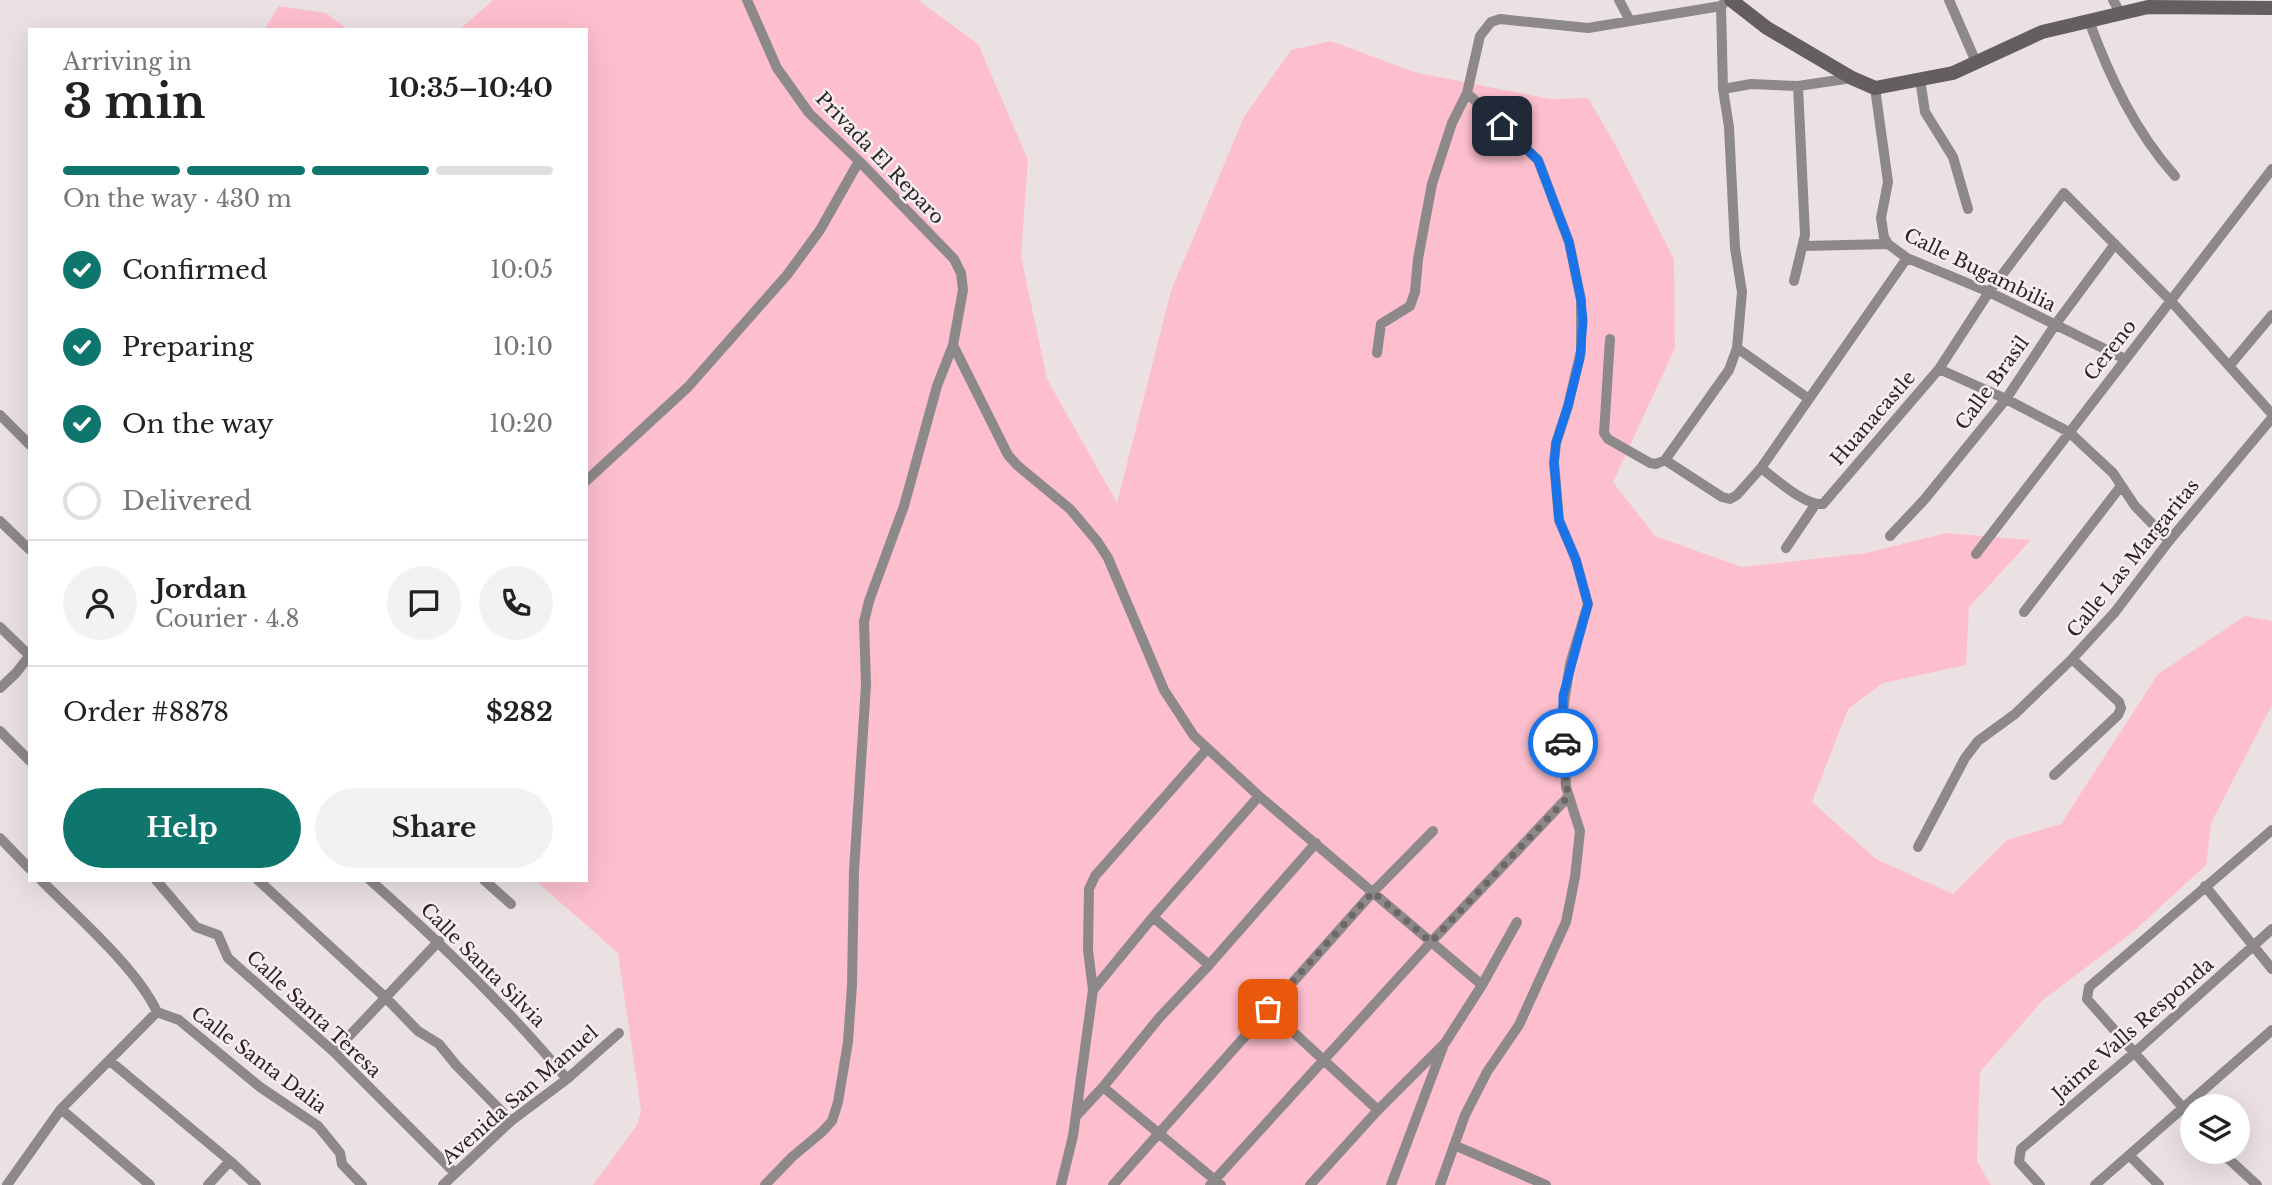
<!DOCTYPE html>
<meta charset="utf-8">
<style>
:root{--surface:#fff;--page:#f2f2f2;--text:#222;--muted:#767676;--line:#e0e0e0;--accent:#0f766e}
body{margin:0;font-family:"Libre Baskerville",serif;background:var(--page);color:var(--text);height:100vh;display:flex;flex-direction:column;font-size:26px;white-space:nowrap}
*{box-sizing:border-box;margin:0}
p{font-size:23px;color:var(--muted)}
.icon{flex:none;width:38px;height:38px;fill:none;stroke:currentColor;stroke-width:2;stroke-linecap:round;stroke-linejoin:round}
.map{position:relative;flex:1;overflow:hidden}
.side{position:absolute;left:28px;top:28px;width:560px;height:854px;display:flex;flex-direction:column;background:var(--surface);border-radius:0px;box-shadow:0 7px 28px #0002}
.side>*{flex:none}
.buttons{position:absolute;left:2180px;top:1094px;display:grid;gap:14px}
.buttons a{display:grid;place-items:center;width:70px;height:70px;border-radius:50%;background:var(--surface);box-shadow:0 7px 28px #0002;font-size:35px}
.pin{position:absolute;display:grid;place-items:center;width:60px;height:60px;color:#fff;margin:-30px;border-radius:14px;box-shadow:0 4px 10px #0006}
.courier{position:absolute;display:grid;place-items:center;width:70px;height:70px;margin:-35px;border:5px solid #1a73e8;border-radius:50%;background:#fff;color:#222;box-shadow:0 2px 9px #0007}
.summary em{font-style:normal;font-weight:700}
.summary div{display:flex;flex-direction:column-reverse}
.summary{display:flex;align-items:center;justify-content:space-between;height:119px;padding:0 35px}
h1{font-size:46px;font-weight:700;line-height:52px}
.bar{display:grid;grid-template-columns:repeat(4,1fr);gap:10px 7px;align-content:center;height:84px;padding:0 35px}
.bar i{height:9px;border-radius:5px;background:var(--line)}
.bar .selected{background:var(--accent)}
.bar p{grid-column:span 4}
.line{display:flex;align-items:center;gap:18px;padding:0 35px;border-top:2px solid var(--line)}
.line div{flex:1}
.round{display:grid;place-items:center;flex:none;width:74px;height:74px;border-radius:37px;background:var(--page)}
ol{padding:0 35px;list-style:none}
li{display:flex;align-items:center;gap:21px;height:77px}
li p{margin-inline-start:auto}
li .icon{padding:7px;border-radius:50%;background:var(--accent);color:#fff;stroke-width:4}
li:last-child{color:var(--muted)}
li i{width:38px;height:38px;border:4px solid var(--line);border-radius:50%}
.action{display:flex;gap:14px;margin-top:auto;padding:14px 35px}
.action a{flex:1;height:80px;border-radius:42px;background:var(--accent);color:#fff;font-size:28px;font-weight:700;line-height:80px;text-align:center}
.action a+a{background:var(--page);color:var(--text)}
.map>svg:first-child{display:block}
</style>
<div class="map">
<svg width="2272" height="1185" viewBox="0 0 2272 1185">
<rect width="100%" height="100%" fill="#ebe1e3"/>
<path fill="#fdbfcd" d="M493 0H918L978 44 1028 160 1021 256 1047 379 1117 503 1171 291 1244 117 1291 50 1331 41 1414 72 1550 99 1588 98 1616 146 1674 259 1675 348 1613 482 1655 536 1742 567 1866 553 1946 533 2031 540 1969 607 1966 665 1883 683 1848 709 1812 802 1876 859 1953 894 2007 840 2061 824 2158 674 2245 616 2272 621V705L2211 823 2206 865 2133 932 2043 1000 1980 1072 1977 1161 1991 1185H593L637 1125 641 1111 618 953 535 880H586V30H459Z
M279 6 326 13 349 30H264Z"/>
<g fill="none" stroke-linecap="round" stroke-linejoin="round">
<path stroke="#8d898a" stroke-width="10" d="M747 0 777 68 809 113 859 161 954 259 961 273 963 290 953 345 937 386 904 506 869 601 864 622 866 685 854 871 852 985 848 1042 838 1102 832 1121 822 1132 792 1157 765 1185
M1619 0 1630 21
M1949 0 1976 62
M2113 0 2121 14
M2089 21C2110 78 2135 131 2175 176
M1920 79 1925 112 1953 157 1968 209
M1875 88 1888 182 1881 218 1884 237 1888 244 1907 258 1989 292 2125 359
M1723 89 1751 84 1798 86 1852 78
M1804 246 1888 244
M1794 281 1805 235 1798 86
M1610 339 1604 433 1608 439 1650 463 1656 464 1665 460 1729 370 1737 348 1742 292 1735 248 1729 127 1723 89 1721 6
M953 345 1008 455 1017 465 1070 509 1097 541 1108 558 1164 690 1194 736 1259 796 1482 985
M1737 348 1809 399
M1377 353 1381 324 1410 306 1415 292 1418 259 1432 184 1452 123 1467 93 1480 36 1491 22 1500 19 1588 28 1721 6 1724 3
M2230 365 2272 315
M1939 369 2006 399 2069 432 2113 473 2135 506 2169 541
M0 415 30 445
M1665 460 1722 497 1730 499 1737 495 1761 468 1907 258
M1761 468C1776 479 1805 506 1823 504L1939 369 1989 292 2064 193 2170 300 2272 414
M586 481 688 387 787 275 820 230 859 161
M0 521 30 550
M1890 536 1924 500 2006 399 2055 325 2115 244
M1786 548 1815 505
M1976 554 2272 169
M2024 612 2121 486
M0 627 30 656
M0 688 16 673 30 655
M0 731 30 761
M2054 775 2118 715 2121 708 2119 702 2072 659
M0 838 30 869
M1918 847 1965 758 1978 741 2015 714 2072 659 2115 612 2169 541 2272 418
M41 880C76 916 137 968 157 1012L179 1020 260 1087 318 1126 340 1153 342 1164 362 1185
M156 880 196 927 218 935 228 958 334 1052 455 1173
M258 880 386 998 418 1031 439 1044 456 1065 511 1121
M370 880C441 943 506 1006 567 1079
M484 880 511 904
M2205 886 2272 969
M1153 917 1209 965
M1093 990 1153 917 1259 796
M1268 1009 1378 1110
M334 1052 439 941
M110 1061 230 1161 256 1185
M1103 1087 1221 1185
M61 1109 150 1185
M1076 1116 1103 1087 1159 1018 1209 965 1316 843
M2193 1119 2087 999 2089 987 2272 830
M1454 1145 1546 1185
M2221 1152 2257 1185
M2129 1155 2159 1185
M7 1185 61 1109 157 1012
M208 1185 230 1161
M443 1185 511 1121 567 1079 619 1033
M1061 1185 1073 1136 1093 990 1088 950 1089 889 1095 876 1207 749
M1113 1185 1373 892 1433 831
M1210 1185 1431 942 1568 797
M1310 1185 1378 1110 1445 1043 1482 985 1517 922
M1391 1185 1443 1047
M1440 1185 1465 1115 1487 1072 1519 1025 1566 922 1575 877 1580 831 1566 787 1562 717 1570 664 1588 604 1576 560 1559 520 1554 462 1556 443 1568 406 1581 351V300L1569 242 1538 160 1467 93
M2040 1185 2019 1162 2021 1149 2134 1053 2272 929
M2095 1185 2272 1030"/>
<path stroke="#645e5f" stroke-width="14" d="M1731 0 1767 28 1852 78 1875 88 1953 73 2042 32 2148 7 2272 8"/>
</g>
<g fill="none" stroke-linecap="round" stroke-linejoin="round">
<path stroke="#6d6768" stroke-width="7" stroke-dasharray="0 12.6" d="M1268 1009 1373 892 1431 942 1568 797 1563 743"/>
<path stroke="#1a73e8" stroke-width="9" d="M1502 126 1538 160 1569 242 1581 300 1583 321 1580 358 1568 406 1556 443 1554 463 1559 520 1576 560 1588 604 1563 696V743"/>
</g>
<g text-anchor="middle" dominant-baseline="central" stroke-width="5" stroke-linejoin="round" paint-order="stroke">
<g font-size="19" fill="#292526" stroke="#f8eef0">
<text transform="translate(880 158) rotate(46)">Privada El Reparo</text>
<text transform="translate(1980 270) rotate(26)">Calle Bugambilia</text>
<text transform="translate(2110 350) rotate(-52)">Cereno</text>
<text transform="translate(1992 383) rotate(-54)">Calle Brasil</text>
<text transform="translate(1873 418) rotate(-49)">Huanacastle</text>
<text transform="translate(2133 558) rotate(-51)">Calle Las Margaritas</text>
<text transform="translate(483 965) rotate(45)">Calle Santa Silvia</text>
<text transform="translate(314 1014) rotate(43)">Calle Santa Teresa</text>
<text transform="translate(2133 1029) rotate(-41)">Jaime Valls Responda</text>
<text transform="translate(259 1060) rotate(37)">Calle Santa Dalia</text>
<text transform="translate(520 1095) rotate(-41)">Avenida San Manuel</text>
</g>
</g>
</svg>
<div class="buttons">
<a><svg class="icon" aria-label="layers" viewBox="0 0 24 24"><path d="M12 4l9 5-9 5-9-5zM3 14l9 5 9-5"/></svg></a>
</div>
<div class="pin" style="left:1268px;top:1009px;background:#ea580c"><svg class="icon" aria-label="bag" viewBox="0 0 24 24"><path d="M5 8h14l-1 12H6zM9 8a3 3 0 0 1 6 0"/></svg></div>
<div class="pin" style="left:1502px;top:126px;background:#1f2937"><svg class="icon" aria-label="home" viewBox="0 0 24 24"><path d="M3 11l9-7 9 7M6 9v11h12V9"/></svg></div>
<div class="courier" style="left:1563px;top:743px"><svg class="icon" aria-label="car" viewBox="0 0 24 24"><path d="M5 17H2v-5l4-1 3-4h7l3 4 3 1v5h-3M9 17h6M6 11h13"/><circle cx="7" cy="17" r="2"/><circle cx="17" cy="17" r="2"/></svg></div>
<section class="side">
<div class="summary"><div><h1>3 min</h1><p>Arriving in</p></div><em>10:35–10:40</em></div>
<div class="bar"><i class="selected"></i><i class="selected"></i><i class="selected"></i><i></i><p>On the way · 430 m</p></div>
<ol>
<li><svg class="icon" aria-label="check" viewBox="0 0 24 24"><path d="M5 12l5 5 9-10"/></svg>Confirmed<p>10:05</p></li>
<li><svg class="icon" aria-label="check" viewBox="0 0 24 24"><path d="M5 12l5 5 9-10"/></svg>Preparing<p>10:10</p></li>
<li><svg class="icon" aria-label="check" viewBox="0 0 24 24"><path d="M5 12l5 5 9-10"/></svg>On the way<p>10:20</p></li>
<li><i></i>Delivered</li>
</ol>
<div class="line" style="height:126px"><a class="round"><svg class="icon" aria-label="person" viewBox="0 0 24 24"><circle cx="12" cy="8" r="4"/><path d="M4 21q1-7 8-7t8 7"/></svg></a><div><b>Jordan</b><p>Courier · 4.8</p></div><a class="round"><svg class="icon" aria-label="chat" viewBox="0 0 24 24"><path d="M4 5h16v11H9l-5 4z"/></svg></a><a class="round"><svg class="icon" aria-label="phone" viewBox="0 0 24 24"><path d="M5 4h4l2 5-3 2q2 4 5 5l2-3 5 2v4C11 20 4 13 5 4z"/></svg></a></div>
<div class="line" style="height:91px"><div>Order #8878</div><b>$282</b></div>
<div class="action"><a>Help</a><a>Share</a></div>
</section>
</div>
